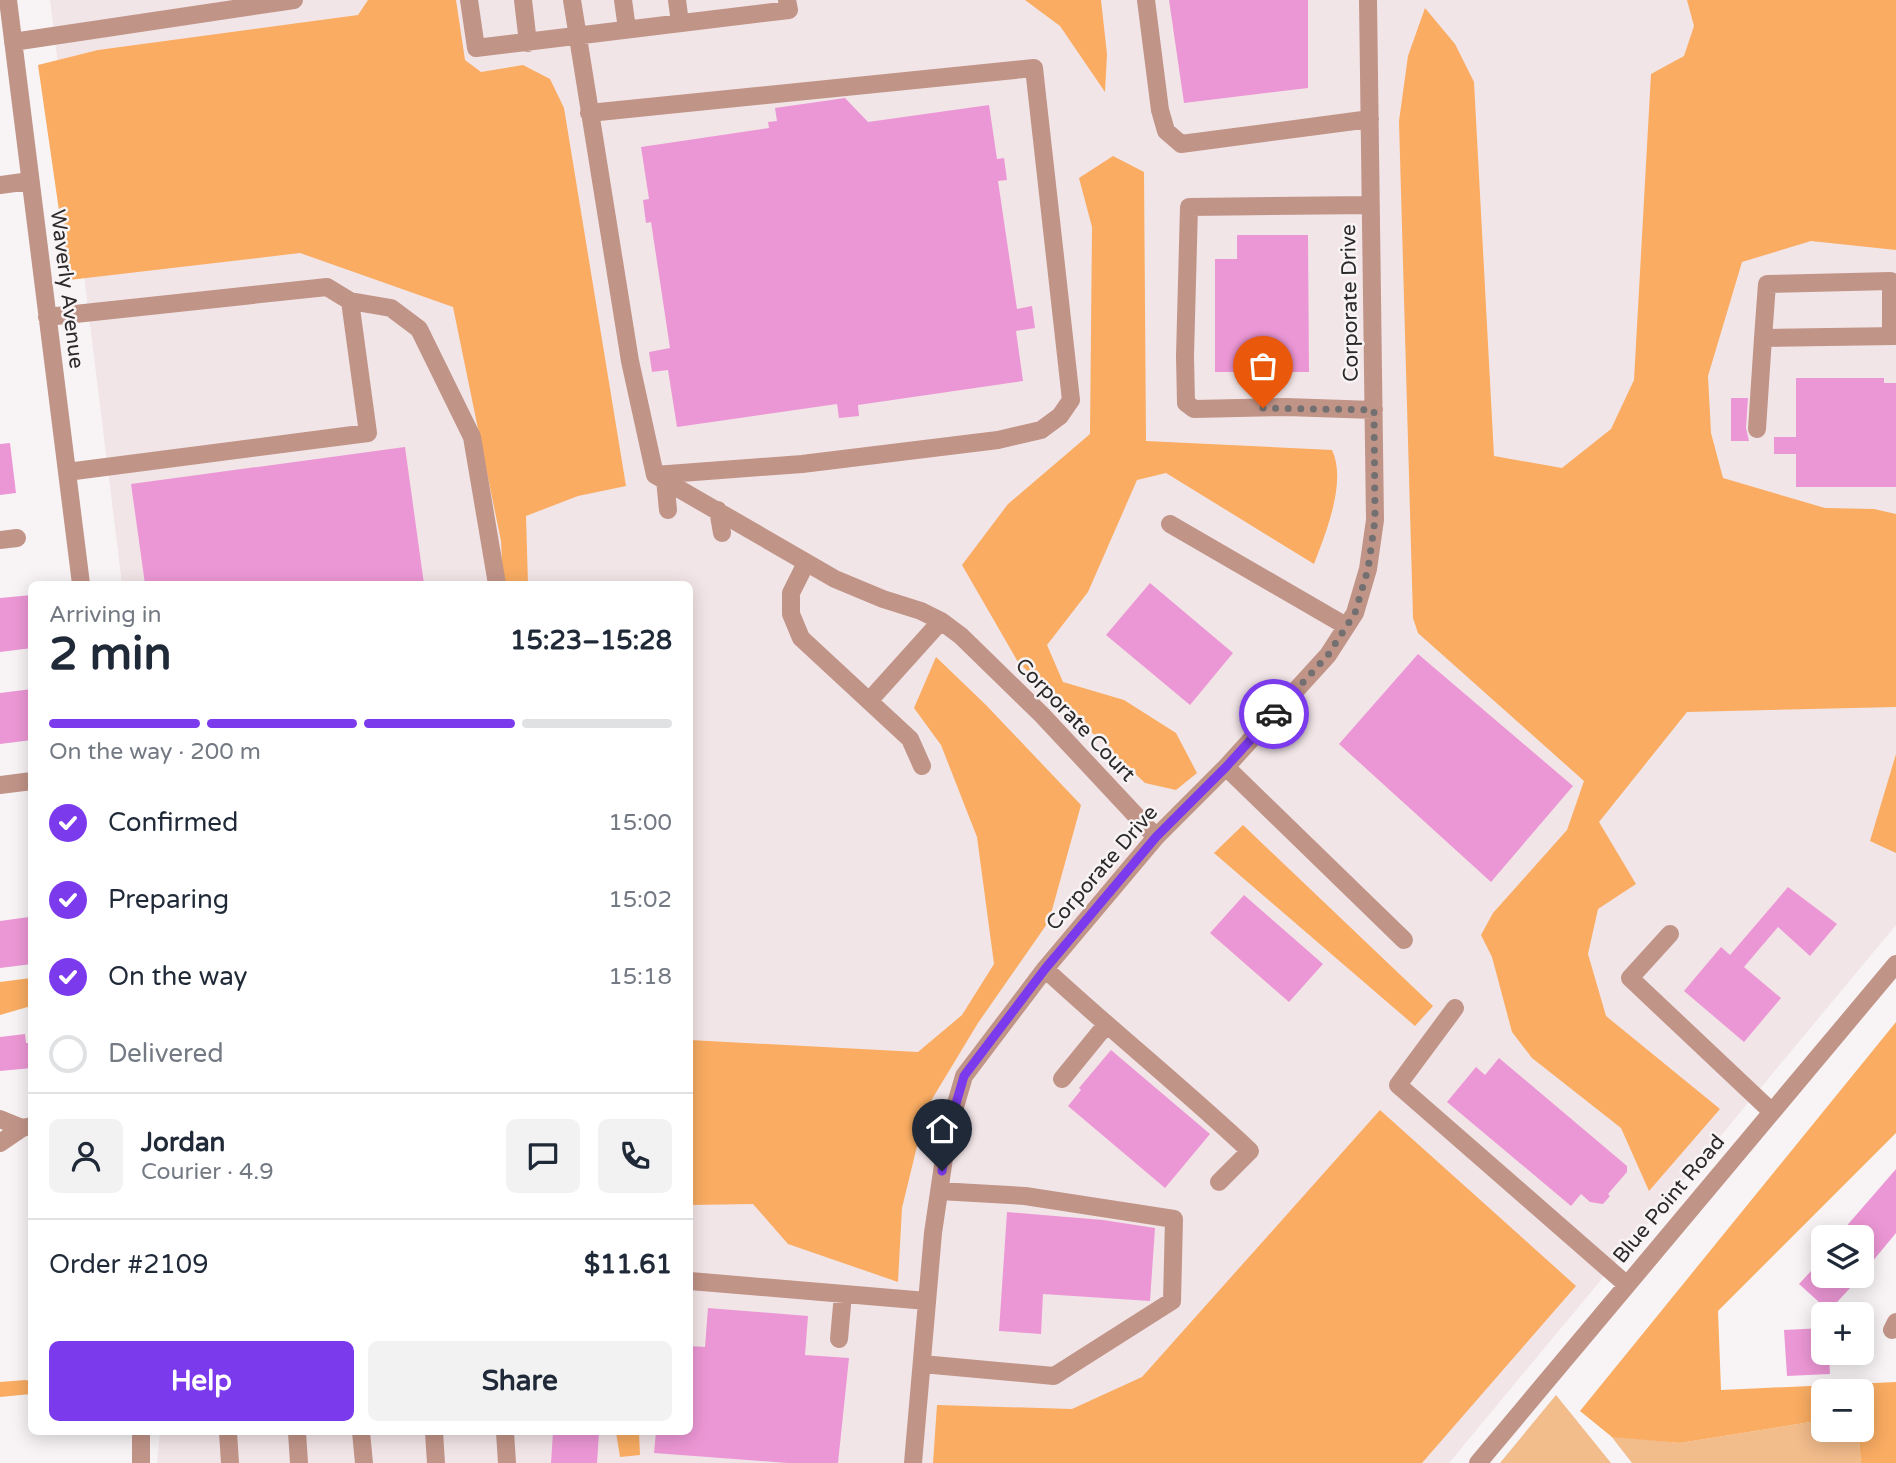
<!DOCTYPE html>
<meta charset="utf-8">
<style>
:root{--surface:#fff;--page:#f2f2f3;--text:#1f2937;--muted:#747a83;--line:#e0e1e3;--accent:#7c3aed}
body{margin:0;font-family:"Varela Round",sans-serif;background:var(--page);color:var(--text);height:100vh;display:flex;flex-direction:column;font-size:26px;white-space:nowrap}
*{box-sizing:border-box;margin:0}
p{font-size:23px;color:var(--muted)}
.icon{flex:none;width:38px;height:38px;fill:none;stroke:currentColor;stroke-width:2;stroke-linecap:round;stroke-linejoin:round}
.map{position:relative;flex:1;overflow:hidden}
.panel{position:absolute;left:28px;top:581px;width:665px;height:854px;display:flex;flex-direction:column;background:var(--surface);border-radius:10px;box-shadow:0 4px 18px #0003}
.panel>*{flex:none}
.buttons{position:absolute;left:1811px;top:1225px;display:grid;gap:14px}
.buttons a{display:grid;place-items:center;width:63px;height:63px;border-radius:10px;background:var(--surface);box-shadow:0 4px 18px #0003;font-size:35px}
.pin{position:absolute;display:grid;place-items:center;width:60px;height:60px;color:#fff;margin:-72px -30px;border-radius:50% 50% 50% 0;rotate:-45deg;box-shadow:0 0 7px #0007}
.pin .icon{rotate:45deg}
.courier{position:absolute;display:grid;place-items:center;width:70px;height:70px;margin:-35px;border:5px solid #7c3aed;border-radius:50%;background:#fff;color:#222;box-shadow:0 2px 9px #0007}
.summary em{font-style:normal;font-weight:800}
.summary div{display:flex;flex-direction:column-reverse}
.summary{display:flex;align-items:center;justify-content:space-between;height:119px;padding:0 21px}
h1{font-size:46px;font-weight:800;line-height:52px}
.bar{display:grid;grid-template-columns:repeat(4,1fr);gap:10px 7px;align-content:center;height:84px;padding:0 21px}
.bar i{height:9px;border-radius:5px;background:var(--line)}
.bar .on{background:var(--accent)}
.bar p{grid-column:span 4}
.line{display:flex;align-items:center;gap:18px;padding:0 21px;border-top:2px solid var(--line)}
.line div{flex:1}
.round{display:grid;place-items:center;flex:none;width:74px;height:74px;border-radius:10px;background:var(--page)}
ol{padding:0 21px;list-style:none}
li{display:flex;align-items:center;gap:21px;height:77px}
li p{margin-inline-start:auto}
li .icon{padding:7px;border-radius:50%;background:var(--accent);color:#fff;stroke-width:4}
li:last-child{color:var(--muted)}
li i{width:38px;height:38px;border:4px solid var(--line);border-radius:50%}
.action{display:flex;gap:14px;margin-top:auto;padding:14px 21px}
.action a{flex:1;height:80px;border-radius:10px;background:var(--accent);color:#fff;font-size:28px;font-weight:800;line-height:80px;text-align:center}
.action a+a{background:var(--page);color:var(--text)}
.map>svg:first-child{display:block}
</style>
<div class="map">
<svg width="1896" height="1463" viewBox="0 0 1896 1463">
<rect width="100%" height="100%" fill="#f8f4f5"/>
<path fill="#f2e5e7" d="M50 0H1896V925L1449 1463H157L160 1432H690V584H122Z"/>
<path fill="#f2bc8b" d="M1556 1395 1611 1463H1500Z
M1823 1420 1824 1430H1858L1861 1463H1632L1611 1436 1680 1443Z"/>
<path fill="#f9ac62" d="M368 0H456L465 60 481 72 523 65 550 79 564 108 626 486 578 496 526 516 528 584H503L501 541 453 307 300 253 69 280 38 65 98 50 358 15Z
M1025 0H1101L1107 54 1105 92 1060 26Z
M1687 0H1896V250L1811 241 1742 262 1708 376 1711 433 1723 478 1825 508 1874 509 1896 514V707L1687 712 1599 822 1636 884 1598 909 1588 954 1606 1016 1720 1109 1649 1191 1621 1128 1532 1058 1512 1032 1492 957 1481 935 1493 913 1567 830 1584 781 1418 633 1413 618 1399 121 1408 56 1425 8 1455 44 1474 82 1494 456 1562 468 1611 429 1634 380 1651 74 1684 56 1694 26Z
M1113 156 1144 172 1146 441 1332 450C1347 482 1326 532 1314 564L1166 473 1137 480 1088 592 1047 645 1063 682 1124 700 1176 733 1197 773 1176 790 1145 783 1018 662 962 565 1008 504 1090 434 1092 227 1079 178Z
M936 657 986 705 1081 805 1049 921 978 1023 926 1109 902 1208 898 1282 788 1244 753 1204 690 1205V1040L918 1052 962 1015 994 964 977 837 941 745 914 708Z
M1896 754V853L1870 841Z
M1243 825 1433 1006 1415 1026 1214 853Z
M31 978V1006L0 1015V982Z
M1896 1022V1133L1718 1311 1721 1390 1896 1382V1463H1861L1858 1430H1862V1391H1824L1823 1420 1680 1443 1612 1437 1580 1411Z
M1380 1110 1576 1286 1422 1463H933L937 1405 1072 1409 1142 1377Z
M25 1380 31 1381V1394L0 1397V1382Z
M616 1432H639L640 1455 620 1457Z"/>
<path fill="#ec97d5" d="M1169 0H1308V88L1184 103Z
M845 98 868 122 989 105 997 159 1004 158 1007 180 998 181 1017 309 1032 306 1035 328 1016 331 1023 381 858 405 859 416 839 418 837 404 677 427 668 370 652 372 649 352 670 348 651 222 646 223 643 200 649 199 641 147 769 128 768 122 777 121 775 108Z
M1237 235H1308L1309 372H1215V259H1237Z
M1796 378H1884V383H1896V487H1796V454H1774V437H1796Z
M1731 398H1748L1746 428 1749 441H1731Z
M10 443 16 493 0 495V444Z
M405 447 424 584H145L131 484Z
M1150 583 1233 653 1190 705 1106 635Z
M32 595V648L0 652V598Z
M1418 654 1573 786 1491 882 1339 744Z
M32 689V740L0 744V693Z
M1788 887 1837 924 1810 956 1778 927 1744 967 1781 998 1744 1042 1684 991 1721 947 1730 955Z
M1244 895 1323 964 1289 1002 1210 933Z
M29 917 32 928V964L0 968V921Z
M25 1034 26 1043H32V1068L0 1071V1037Z
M1111 1050 1210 1134 1165 1188 1068 1106 1081 1090 1079 1088Z
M1499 1058 1627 1166V1172L1608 1194 1610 1196 1603 1204 1590 1202 1581 1194 1571 1206 1447 1102 1476 1067 1485 1075Z
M1896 1169V1233L1862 1274V1237H1837Z
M1007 1212 1103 1220 1155 1228 1150 1301 1043 1294 1041 1334 999 1331Z
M1824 1257V1276H1861L1829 1311 1799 1284Z
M708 1308 808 1316 805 1355 849 1358 838 1463H788L654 1453 656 1432H690V1346L705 1347Z
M1824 1328V1353H1829L1830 1374 1787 1376 1784 1330Z
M553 1432H599L597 1463H551Z"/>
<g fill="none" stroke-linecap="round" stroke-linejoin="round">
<path stroke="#c19488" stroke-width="18" d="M8 0 81 584
M469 0 476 48 789 10 787 0
M523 0 528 43
M572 0 630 361 655 475 835 579 883 599 921 611 941 621 961 636 1042 715 1156 837
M623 0 627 29
M677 0 680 23
M1146 0 1160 110 1166 131 1181 144 1370 119
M13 42 294 0
M589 113 1034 68 1071 400 1060 416 1041 430 998 440 802 464 655 475
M0 185 30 181
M1371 205 1189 207 1185 356 1186 403 1194 409 1286 407 1374 410
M350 301 391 308 419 329 472 437 497 584
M47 317 327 287 350 301 368 433 67 472
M1763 338 1767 284 1891 281V336
M1757 429 1763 338 1896 336
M665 480 668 510
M718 510 722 533
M1170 524 1346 626
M0 540 17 538
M806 563 791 593V614L801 638 910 739 922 766
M869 701 941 621
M1226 767 1404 940
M0 785 32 781
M1670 934 1630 978 1772 1112
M1045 969C1112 1031 1183 1088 1250 1151L1219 1182
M1455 1008 1398 1085 1627 1285
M1062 1079 1106 1025
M0 1119 22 1128
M0 1143 22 1128 32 1126
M690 1281 927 1301
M1892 1330 1896 1322
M839 1339 843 1294
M922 1364 1054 1376 1172 1301 1174 1219 1025 1196 939 1191
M228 1432 230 1463
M297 1432 299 1463
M361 1432 364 1463
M434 1432 436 1463
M505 1432 507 1463
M141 1463V1432
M913 1463 933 1233 948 1131 964 1076 1045 969 1156 837 1226 767 1328 655 1355 613 1368 569 1375 520 1368 0
M1478 1463 1896 964"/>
</g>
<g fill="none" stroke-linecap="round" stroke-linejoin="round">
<path stroke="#737071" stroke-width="7" stroke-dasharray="0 12.6" d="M1263 408 1374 410 1375 520 1368 569 1355 613 1328 655 1274 714"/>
<path stroke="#7c3aed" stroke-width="9" d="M942 1171 948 1131 964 1076 1045 969 1156 837 1226 767 1274 714"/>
</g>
<g text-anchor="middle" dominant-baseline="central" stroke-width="5" stroke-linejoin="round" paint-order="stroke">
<g font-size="21" fill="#2b292a" stroke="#f8f4f5">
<text transform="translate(67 289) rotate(83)">Waverly Avenue</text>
<text transform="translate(1350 303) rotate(-91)">Corporate Drive</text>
<text transform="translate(1075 720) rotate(46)">Corporate Court</text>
<text transform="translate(1102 868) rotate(-49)">Corporate Drive</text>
<text transform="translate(1669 1199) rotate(-50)">Blue Point Road</text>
</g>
</g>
</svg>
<div class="buttons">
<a><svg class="icon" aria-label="layers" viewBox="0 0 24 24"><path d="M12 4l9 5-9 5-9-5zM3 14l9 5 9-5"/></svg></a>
<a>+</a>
<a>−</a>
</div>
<div class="pin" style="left:1263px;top:408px;background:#ea580c"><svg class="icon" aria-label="bag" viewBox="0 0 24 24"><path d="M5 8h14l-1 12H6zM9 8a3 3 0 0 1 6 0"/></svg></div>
<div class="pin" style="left:942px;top:1171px;background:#1f2937"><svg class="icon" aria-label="home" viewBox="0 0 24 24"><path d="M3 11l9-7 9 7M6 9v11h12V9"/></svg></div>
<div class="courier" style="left:1274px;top:714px"><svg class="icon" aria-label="car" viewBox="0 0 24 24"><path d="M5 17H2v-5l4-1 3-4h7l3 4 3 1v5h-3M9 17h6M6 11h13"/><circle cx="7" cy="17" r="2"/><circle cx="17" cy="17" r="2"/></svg></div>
<section class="panel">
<div class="summary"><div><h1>2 min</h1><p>Arriving in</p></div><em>15:23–15:28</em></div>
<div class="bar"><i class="on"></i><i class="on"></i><i class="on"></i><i></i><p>On the way · 200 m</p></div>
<ol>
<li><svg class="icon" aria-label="check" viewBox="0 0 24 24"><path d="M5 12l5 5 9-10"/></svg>Confirmed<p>15:00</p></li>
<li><svg class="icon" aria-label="check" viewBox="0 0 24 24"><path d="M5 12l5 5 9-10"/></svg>Preparing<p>15:02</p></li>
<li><svg class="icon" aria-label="check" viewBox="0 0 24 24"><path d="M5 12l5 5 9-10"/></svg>On the way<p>15:18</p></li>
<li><i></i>Delivered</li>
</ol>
<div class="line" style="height:126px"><a class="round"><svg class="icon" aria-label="person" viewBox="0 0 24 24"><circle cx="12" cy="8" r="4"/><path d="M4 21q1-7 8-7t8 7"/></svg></a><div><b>Jordan</b><p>Courier · 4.9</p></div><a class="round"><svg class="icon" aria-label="chat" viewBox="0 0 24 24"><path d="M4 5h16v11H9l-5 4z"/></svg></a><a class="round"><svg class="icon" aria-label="phone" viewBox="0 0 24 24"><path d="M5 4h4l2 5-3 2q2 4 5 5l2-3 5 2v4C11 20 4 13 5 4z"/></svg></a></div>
<div class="line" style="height:91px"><div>Order #2109</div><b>$11.61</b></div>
<div class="action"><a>Help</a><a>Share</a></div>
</section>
</div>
